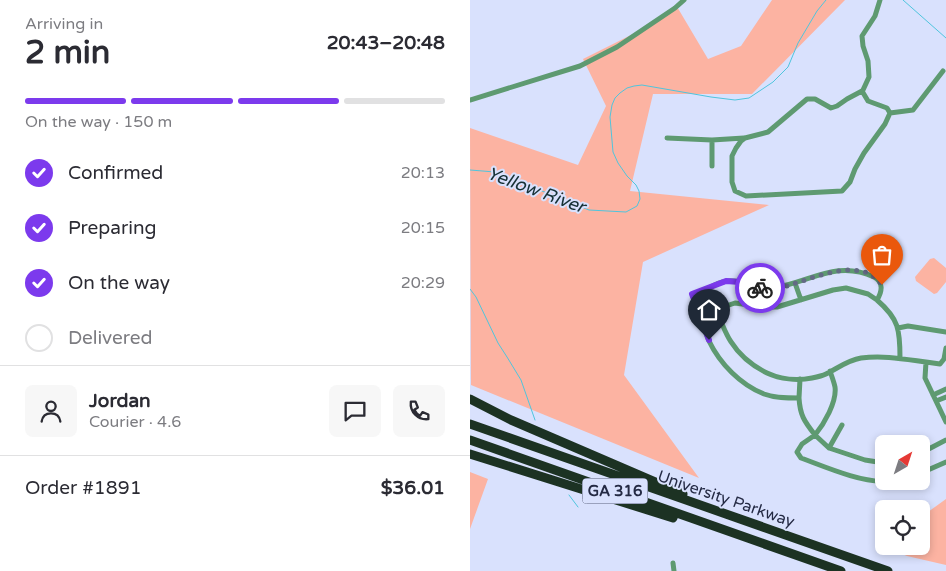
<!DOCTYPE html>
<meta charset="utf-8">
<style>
:root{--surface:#fff;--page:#f7f7f7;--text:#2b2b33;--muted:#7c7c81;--line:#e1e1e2;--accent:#7c3aed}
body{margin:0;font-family:"Varela Round",sans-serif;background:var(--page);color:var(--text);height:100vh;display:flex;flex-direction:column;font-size:19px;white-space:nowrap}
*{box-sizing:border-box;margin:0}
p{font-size:16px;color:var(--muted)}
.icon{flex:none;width:28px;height:28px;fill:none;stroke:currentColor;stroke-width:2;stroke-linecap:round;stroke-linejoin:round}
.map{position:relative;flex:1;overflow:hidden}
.side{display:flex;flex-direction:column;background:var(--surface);width:470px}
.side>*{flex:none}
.needle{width:32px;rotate:39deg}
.fabs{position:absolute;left:405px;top:435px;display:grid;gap:10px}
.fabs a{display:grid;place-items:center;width:55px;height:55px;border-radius:8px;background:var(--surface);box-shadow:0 2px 8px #0003;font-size:25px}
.pin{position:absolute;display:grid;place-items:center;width:42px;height:42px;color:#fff;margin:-51px -21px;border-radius:50% 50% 50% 0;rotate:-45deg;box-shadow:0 0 5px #0007}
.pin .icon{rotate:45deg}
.courier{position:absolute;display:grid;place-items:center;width:50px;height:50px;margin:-25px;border:4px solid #7c3aed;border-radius:50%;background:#fff;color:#222;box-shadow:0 1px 6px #0007}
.head em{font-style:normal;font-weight:700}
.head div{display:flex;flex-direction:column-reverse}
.head{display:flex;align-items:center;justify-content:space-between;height:85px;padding:0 25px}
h1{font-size:32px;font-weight:700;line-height:38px}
.bar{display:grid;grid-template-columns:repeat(4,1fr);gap:8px 5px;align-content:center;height:60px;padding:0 25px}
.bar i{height:6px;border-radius:4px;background:var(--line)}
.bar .on{background:var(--accent)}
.bar p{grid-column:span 4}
.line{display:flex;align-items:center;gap:12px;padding:0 25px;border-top:1px solid var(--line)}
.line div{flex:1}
.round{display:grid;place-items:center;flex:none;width:52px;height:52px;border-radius:8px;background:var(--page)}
ol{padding:0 25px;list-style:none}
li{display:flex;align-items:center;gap:15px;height:55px}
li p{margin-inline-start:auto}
li .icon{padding:5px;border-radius:50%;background:var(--accent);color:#fff;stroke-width:4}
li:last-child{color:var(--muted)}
li i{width:28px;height:28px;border:2px solid var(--line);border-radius:50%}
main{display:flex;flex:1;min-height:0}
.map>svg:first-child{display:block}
</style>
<main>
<section class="side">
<div class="head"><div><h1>2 min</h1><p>Arriving in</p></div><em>20:43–20:48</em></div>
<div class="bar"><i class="on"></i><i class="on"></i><i class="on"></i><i></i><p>On the way · 150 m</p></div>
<ol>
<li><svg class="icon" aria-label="check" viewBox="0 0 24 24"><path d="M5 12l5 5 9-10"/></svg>Confirmed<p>20:13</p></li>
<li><svg class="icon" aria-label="check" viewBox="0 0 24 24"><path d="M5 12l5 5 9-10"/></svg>Preparing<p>20:15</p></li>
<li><svg class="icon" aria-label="check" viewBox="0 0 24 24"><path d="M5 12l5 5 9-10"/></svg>On the way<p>20:29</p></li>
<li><i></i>Delivered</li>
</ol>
<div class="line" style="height:90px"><a class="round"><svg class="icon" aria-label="person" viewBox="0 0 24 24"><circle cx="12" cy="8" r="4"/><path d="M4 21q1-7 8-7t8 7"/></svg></a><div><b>Jordan</b><p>Courier · 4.6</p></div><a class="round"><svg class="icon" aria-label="chat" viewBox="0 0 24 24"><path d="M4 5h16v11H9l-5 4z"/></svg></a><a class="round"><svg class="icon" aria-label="phone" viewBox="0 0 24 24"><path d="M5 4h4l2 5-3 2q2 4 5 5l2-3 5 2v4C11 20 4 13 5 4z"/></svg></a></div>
<div class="line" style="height:65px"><div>Order #1891</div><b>$36.01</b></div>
</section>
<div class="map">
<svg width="476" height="571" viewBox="0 0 476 571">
<rect width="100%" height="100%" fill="#d9e1fd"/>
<path fill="#fcb3a2" d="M302 0H375L282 94H183L160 191 299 205 173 262 154 375 229 478 1 385 0 128 108 165 136 106 113 59 187 22 206 5 238 59 271 46Z
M464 258 476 268V282L467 293 464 294 446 281 445 277 460 259Z
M0 472 18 479 0 529Z
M476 499V565L437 556 412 546 414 545V546H451V517Z"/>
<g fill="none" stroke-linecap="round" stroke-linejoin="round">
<path stroke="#4fc5dd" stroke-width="1" d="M433 0 476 38
M0 170 25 172 119 210 156 212 167 206 170 199 169 191 166 185 157 176 148 163 143 152 140 117 142 105 145 98 150 93 157 88 164 86 172 85 241 97 265 100 279 98 303 82 318 67 328 43 347 11 356 0
M0 289 6 297 28 343 37 357 51 380 65 420
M99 495 108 507"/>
<path stroke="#5e9a71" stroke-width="5" d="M392 91 398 101 417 108 420 113 415 124 394 153 385 169 380 182 372 191 276 196 265 191 262 182V156L266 148 271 141 275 138 298 132 337 99H345L361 108 367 106 377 99Z
M392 91 393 90 399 77 398 61 393 46 392 36 405 16 410 0
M0 100 110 66 147 47 205 8 214 0
M420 113 443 110 473 71
M197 138 242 140 274 138
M242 166V140
M325 283 331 300
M239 288 223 294C228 310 233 326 239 341 250 364 271 385 294 394 305 398 317 398 329 398L330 379
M247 309 265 303 294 307H307L363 290 376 288 398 294 407 300
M428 328 438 326 476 332
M430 358C430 330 429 319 407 300 412 292 414 282 404 277 366 259 339 283 303 288 287 290 273 279 257 281 251 282 244 285 239 288 252 325 258 354 297 373 310 379 327 381 342 378 347 377 352 376 356 374 368 368 378 360 391 358 413 355 434 359 456 362L455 378 476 422
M456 362 470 364 474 359 476 348
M463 395 476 389
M329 398C330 415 334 421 345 435 354 424 367 402 365 387 364 382 362 377 360 371
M466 401 476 397
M359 448 372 425
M451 453 476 440
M414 463 395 460 359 448 345 435 332 444 327 452 331 458C353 466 392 483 415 481
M451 473 476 462
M203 563 204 571"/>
<path stroke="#1c3223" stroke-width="9" d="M0 399 41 420 213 494
M0 424 418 571
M0 440 371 571
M0 454 203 518"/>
</g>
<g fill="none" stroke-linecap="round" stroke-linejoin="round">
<path stroke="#636a85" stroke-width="5" stroke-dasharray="0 9" d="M290 288C299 288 308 288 317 286 344 278 391 255 412 285"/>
<path stroke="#7c3aed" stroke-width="6" d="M239 340 222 294 256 281 270 282 290 288"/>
</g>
<g text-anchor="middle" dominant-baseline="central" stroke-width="4" stroke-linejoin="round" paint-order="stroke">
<rect fill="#d9e1fd" stroke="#5a617c" stroke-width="1" x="112.5" y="478.5" width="65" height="25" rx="4"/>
<g font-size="15" font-weight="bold" fill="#242a44">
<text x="145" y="491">GA 316</text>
</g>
<g font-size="16" fill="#242a44" stroke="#d9e1fd">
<text transform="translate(256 499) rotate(19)">University Parkway</text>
</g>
<g font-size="18" font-style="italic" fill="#173136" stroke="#d9e1fd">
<text transform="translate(66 190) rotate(20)">Yellow River</text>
</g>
</g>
</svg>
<div class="fabs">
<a><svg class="needle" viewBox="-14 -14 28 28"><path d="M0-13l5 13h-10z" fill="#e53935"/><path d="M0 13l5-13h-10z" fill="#7c7c81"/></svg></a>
<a><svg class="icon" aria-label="locate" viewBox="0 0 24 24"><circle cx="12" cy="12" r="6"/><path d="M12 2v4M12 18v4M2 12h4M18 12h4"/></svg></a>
</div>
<div class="pin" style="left:412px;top:285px;background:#ea580c"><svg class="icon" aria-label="bag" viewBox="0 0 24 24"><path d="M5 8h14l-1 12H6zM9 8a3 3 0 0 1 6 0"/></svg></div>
<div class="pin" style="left:239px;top:340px;background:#1f2937"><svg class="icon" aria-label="home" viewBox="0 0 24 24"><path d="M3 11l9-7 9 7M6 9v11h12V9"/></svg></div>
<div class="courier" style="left:290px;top:288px"><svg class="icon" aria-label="bike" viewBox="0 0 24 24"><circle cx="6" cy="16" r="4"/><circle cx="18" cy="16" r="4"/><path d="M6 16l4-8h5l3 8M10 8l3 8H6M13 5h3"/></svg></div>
</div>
</main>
